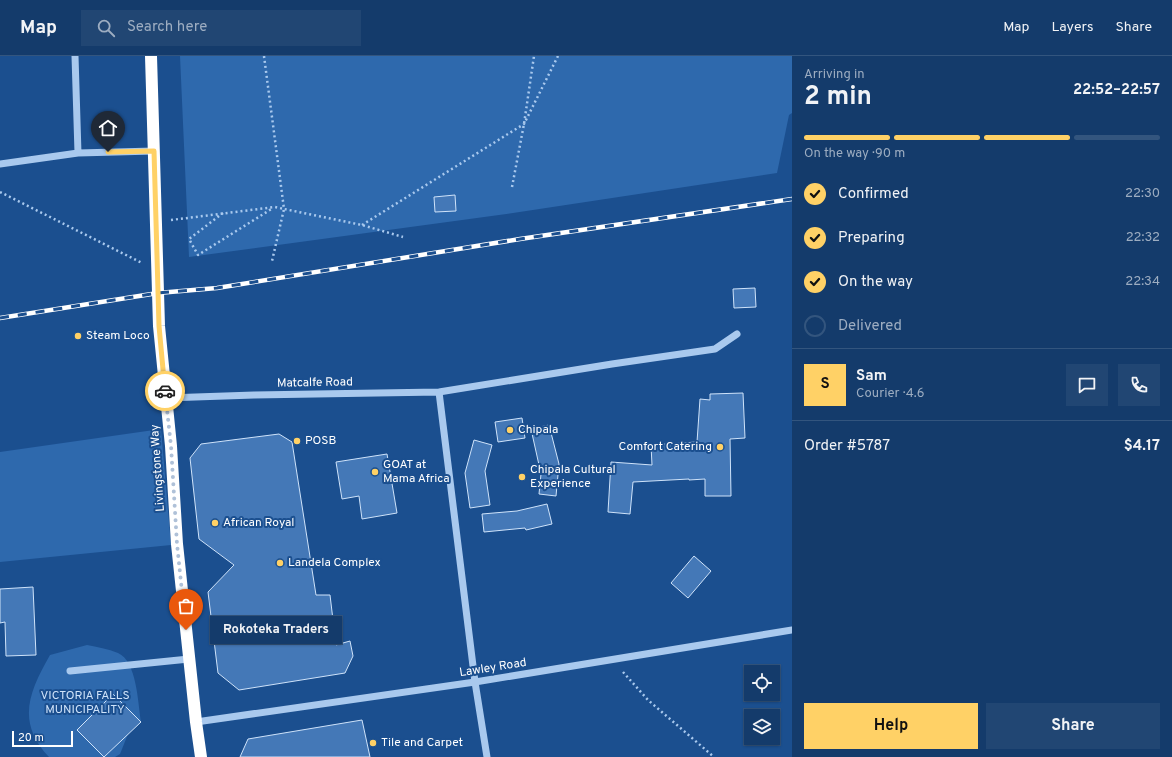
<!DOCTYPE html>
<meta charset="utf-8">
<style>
:root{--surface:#143b6b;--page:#214673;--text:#f1f3f6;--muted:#9dadc1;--line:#33557e;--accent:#ffd166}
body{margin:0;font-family:Overpass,sans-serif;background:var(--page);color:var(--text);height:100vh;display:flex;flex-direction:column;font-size:15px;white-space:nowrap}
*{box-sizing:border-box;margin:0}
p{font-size:13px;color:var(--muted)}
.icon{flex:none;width:22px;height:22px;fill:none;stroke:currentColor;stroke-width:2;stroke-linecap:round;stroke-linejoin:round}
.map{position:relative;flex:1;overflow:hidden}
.panel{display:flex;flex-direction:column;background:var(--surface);width:380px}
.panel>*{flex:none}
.buttons{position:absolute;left:744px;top:609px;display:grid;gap:8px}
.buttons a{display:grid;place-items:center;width:36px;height:36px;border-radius:0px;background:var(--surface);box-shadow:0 1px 3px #0004,0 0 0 1px var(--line);font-size:20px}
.scale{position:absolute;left:12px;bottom:10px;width:61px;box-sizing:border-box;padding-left:4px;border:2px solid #fff;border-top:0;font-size:11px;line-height:14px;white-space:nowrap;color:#fff;-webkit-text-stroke:3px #1b4f8f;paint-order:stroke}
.pin{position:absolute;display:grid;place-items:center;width:34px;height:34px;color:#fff;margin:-41px -17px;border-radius:50% 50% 50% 0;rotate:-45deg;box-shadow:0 0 4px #0007}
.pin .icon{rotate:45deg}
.courier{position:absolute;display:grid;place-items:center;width:40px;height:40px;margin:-20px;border:3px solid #ffd166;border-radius:50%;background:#fff;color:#222;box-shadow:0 1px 5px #0007}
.bubble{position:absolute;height:28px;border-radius:0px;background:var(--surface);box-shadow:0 1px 3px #0004,0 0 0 1px var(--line);font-size:13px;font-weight:700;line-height:28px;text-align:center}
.overview em{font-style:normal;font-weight:700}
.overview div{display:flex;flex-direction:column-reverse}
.overview{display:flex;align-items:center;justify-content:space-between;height:68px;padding:0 12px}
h1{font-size:26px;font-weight:700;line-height:30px}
.bar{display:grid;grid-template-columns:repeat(4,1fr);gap:6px 4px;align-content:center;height:48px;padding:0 12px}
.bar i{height:5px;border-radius:3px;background:var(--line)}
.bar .active{background:var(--accent)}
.bar p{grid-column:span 4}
.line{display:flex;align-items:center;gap:10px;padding:0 12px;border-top:1px solid var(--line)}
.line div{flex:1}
.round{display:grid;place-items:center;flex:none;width:42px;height:42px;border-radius:0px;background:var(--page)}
ol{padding:0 12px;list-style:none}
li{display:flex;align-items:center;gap:12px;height:44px}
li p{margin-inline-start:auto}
li .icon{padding:4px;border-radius:50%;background:var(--accent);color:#111;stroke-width:4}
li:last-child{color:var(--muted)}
li i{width:22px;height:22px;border:2px solid var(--line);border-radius:50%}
.primary-button{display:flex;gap:8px;margin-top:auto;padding:8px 12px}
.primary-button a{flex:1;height:46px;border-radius:0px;background:var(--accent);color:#111;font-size:16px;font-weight:700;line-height:46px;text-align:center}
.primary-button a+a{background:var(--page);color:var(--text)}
header{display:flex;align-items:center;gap:24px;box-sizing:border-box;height:56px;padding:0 20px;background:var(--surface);border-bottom:1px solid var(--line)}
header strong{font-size:19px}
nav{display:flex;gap:22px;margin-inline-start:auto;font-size:14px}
.search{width:280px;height:36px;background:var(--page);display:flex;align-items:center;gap:10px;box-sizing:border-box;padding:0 14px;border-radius:0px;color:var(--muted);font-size:15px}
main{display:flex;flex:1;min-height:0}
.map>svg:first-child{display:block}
</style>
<header>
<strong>Map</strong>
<div class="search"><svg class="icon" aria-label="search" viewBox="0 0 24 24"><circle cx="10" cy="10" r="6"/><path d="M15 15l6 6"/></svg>Search here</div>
<nav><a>Map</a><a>Layers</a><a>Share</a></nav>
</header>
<main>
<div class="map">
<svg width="792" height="701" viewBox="0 0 792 701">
<rect width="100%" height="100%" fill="#1b4f8f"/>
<path fill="#2e69ad" d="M180 0H792V57L789 59 777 117 513 157 189 201Z
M161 373 171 489 0 506V396Z
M87 589C97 591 108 593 118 597 137 605 138 648 141 666L128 678 120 698 115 701H49C16 666 29 636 50 599Z"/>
<path fill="#4478b7" stroke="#cfe3fa" d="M455 139 456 155 435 156 434 141Z
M755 232 756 251 734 252 733 233Z
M743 337 745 382 730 383 731 440H705V423L689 424V423L633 426 630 458 608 456 611 406 652 409 651 389 697 386 700 343 710 344V338Z
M522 362 525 382 498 386 495 366Z
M549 369 559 408 556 440 539 438 541 418 531 373Z
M279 378 292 386 316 539H330L336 589 350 585 353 600 345 617 239 634 218 617 208 536 234 509 199 483 190 402 201 388Z
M474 384 492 389 485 415 490 449 470 452 465 417Z
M387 398 397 457 362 463 359 440 342 443 336 406Z
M547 448 552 468 526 474 525 472 484 476 482 458 517 455Z
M694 500 711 515 688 542 671 527Z
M33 531 36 599 6 600 5 566 0 567V533Z
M113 638 141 666 104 701 77 674Z
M362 664 370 701H240L248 683Z"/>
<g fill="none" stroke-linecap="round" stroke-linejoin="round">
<path stroke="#a9c9ee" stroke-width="2.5" stroke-dasharray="2 3" stroke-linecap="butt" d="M264 0 284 153 362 169 403 181
M512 131 524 68 534 0
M0 136 142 207
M223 157 189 183 198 199 273 152
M171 164 275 151 284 153 272 205
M362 169 524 68 558 0
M623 616 648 644 714 701"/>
<path stroke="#a9c9ee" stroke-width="7" d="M75 0 78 97
M0 108 78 97 154 95
M439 336 475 626 487 701
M166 342 254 339 439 336 612 308 715 293 737 278
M70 615 189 603
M196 666 475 626 792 574"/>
<path stroke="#fff" stroke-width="12" d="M151 0 159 270 171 390 177 488 196 666 201 701"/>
<defs>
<path id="rail" d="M0 262 158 237 217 232 520 183 792 143"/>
</defs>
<use href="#rail" stroke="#fff" stroke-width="4.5"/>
<use href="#rail" stroke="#1b4f8f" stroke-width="3" stroke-dasharray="9" stroke-linecap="butt"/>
</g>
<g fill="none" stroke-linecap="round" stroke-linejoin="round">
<path stroke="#afc1d8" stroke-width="4" stroke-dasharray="0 7.2" d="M165 335 171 390 177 488 186 574"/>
<path stroke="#ffd166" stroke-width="5" d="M108 96 154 95 159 270 165 335"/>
</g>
<g fill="#ffd166" stroke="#1b4f8f" stroke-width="1.5">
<circle cx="78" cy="280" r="4"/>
<circle cx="510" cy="374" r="4"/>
<circle cx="297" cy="385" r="4"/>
<circle cx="720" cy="391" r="4"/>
<circle cx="375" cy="416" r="4"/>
<circle cx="522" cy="421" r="4"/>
<circle cx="215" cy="467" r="4"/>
<circle cx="280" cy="507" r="4"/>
<circle cx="373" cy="687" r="4"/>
</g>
<g text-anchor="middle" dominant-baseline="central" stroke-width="4" stroke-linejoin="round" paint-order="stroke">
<g font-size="12" fill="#fff" stroke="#1b4f8f" text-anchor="start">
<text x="86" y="280">Steam Loco</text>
<text x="518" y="374">Chipala</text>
<text x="305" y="385">POSB</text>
<text x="712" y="391" text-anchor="end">Comfort Catering</text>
<text x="383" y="409">GOAT at<tspan x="383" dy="14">Mama Africa</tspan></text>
<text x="530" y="414">Chipala Cultural<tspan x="530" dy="14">Experience</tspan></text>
<text x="223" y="467">African Royal</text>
<text x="288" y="507">Landela Complex</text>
<text x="381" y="687">Tile and Carpet</text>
</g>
<g font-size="12" fill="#fff" stroke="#1b4f8f">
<text transform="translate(315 327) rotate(-1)">Matcalfe Road</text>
<text transform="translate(158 412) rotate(-94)">Livingstone Way</text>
<text transform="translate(493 612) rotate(-9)">Lawley Road</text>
</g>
<g font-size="12" fill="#cfe3fa" stroke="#1b4f8f">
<text x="85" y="640">VICTORIA FALLS<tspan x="85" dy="14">MUNICIPALITY</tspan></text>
</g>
</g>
</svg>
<div class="buttons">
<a><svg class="icon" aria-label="locate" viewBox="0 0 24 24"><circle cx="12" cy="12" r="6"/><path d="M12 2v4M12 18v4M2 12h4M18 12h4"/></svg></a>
<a><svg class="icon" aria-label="layers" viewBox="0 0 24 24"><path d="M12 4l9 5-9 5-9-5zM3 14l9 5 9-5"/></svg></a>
</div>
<div class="scale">20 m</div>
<div class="pin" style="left:186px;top:574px;background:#ea580c"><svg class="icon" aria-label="bag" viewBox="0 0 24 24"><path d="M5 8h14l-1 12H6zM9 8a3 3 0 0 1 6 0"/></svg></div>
<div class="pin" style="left:108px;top:96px;background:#1f2937"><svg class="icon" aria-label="home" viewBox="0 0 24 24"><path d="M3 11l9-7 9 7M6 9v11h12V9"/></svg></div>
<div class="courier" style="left:165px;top:335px"><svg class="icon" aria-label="car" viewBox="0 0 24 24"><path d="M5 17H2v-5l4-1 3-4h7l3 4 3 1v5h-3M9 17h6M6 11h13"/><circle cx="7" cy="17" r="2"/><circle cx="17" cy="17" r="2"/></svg></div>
<div class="bubble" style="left:210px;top:560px;width:132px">Rokoteka Traders</div>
</div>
<section class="panel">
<div class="overview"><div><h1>2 min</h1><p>Arriving in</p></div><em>22:52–22:57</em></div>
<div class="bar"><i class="active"></i><i class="active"></i><i class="active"></i><i></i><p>On the way · 90 m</p></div>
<ol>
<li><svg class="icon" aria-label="check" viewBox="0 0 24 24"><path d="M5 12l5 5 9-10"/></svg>Confirmed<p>22:30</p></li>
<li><svg class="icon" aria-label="check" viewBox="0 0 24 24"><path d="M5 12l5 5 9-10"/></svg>Preparing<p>22:32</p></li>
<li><svg class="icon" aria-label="check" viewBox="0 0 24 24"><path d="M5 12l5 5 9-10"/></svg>On the way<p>22:34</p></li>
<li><i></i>Delivered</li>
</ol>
<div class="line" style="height:72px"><b class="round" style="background:var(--accent);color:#111">S</b><div><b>Sam</b><p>Courier · 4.6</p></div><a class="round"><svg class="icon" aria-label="chat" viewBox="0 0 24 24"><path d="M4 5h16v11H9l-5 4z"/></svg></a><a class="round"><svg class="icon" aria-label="phone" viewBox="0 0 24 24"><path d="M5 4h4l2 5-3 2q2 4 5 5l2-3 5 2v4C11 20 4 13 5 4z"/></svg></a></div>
<div class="line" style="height:52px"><div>Order #5787</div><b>$4.17</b></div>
<div class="primary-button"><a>Help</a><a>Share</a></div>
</section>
</main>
